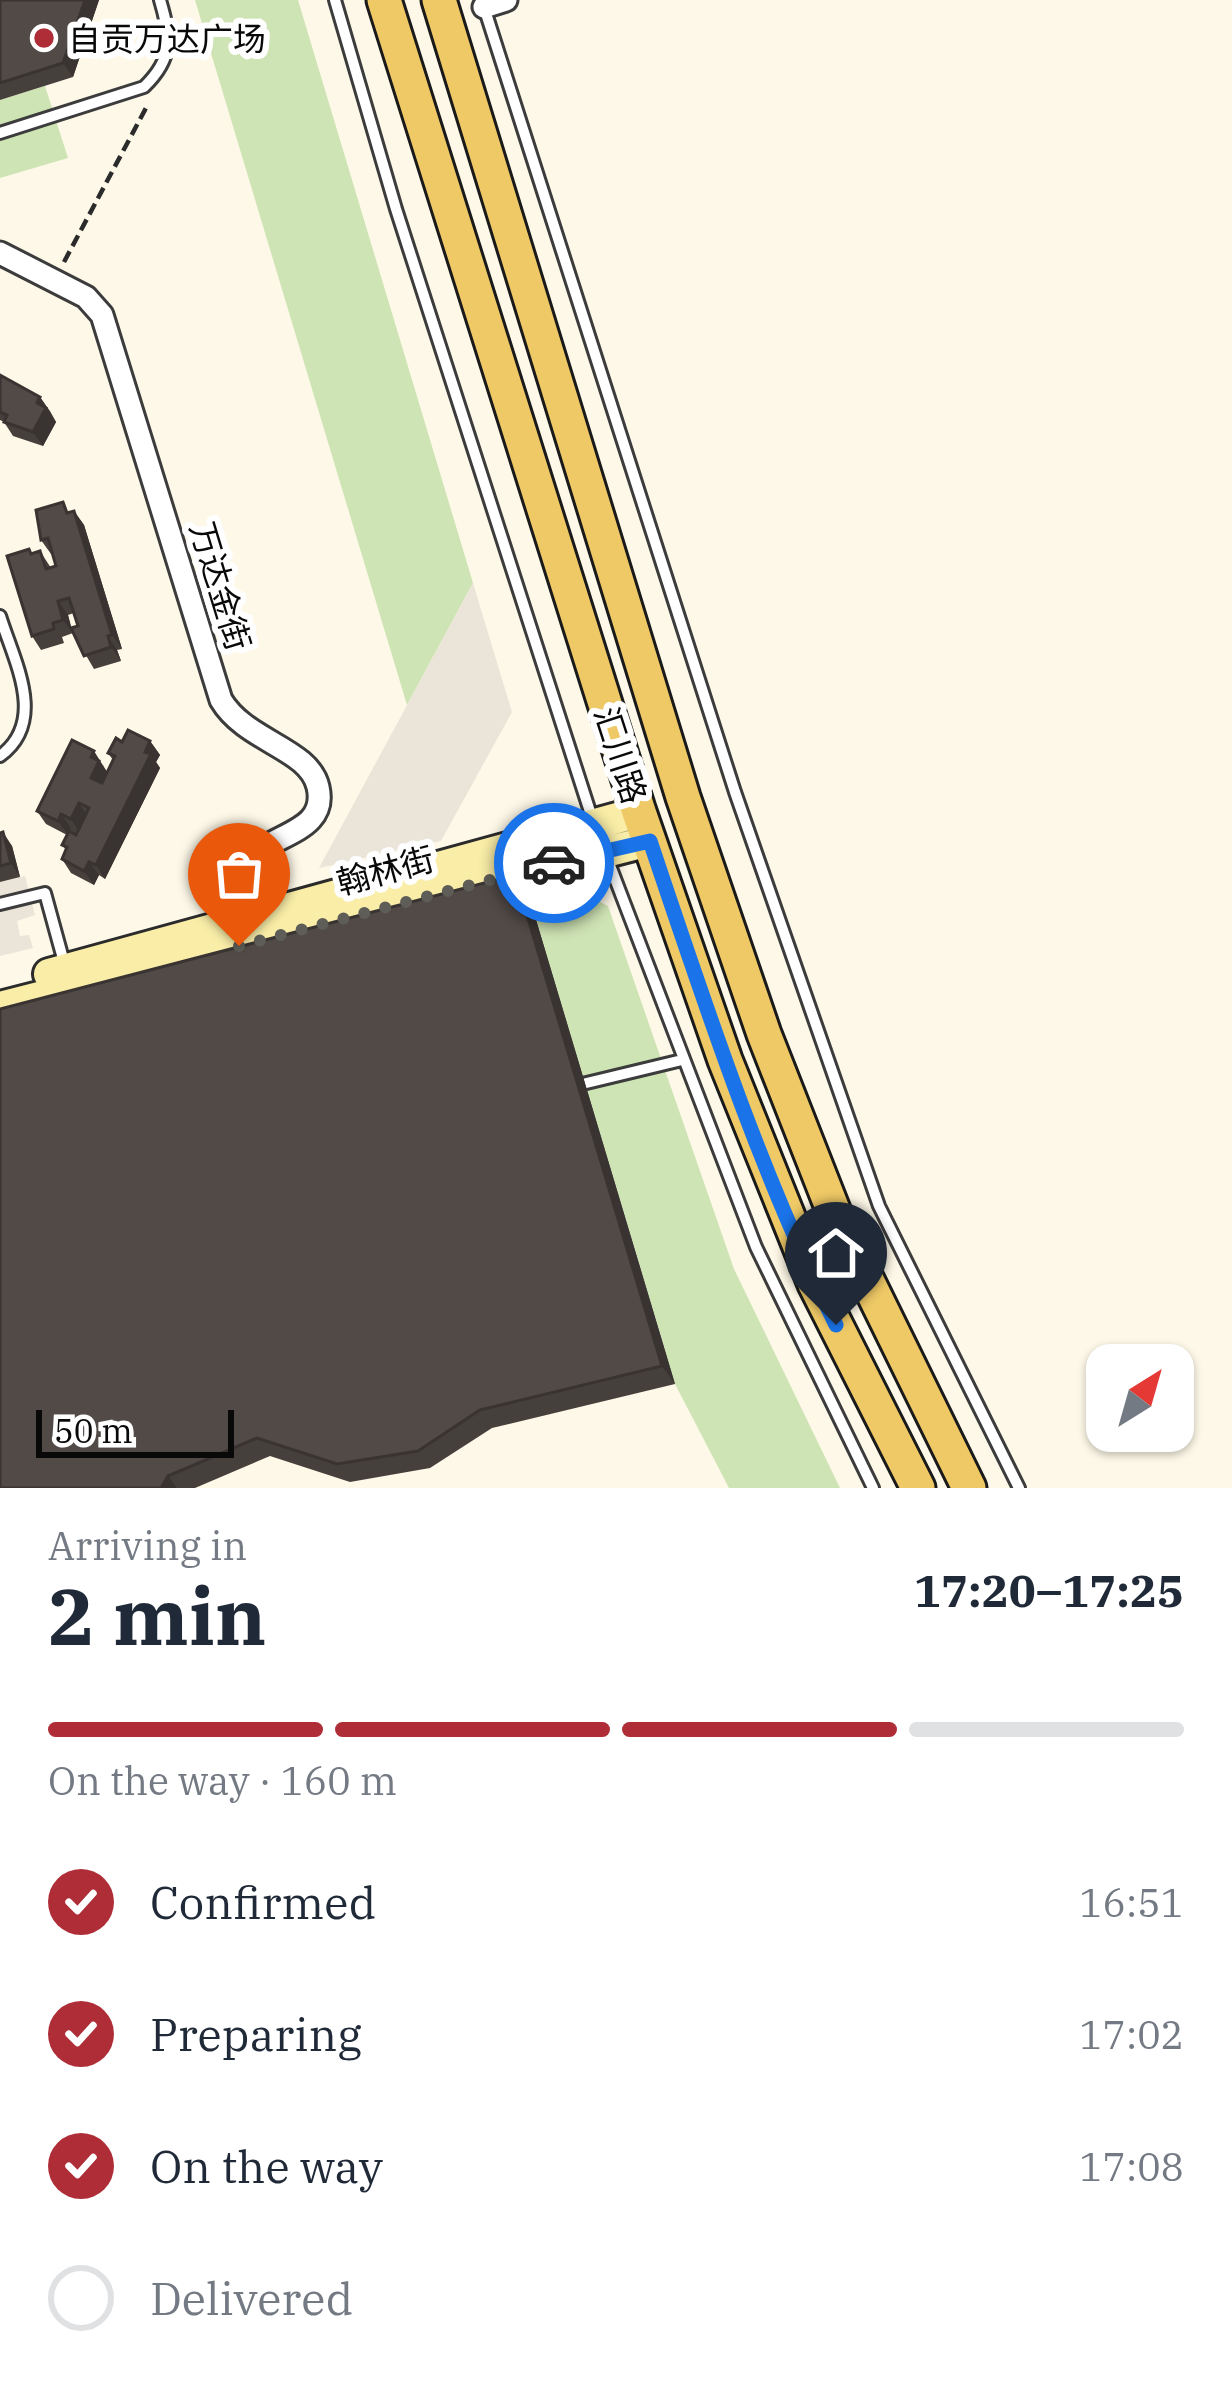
<!DOCTYPE html>
<meta charset="utf-8">
<style>
:root{--surface:#fff;--page:#f2f2f3;--text:#1f2937;--muted:#747a83;--line:#e0e1e3;--accent:#ae2d37}
body{margin:0;font-family:"IBM Plex Serif","Noto Sans SC",serif;background:var(--page);color:var(--text);height:100vh;display:flex;flex-direction:column;font-size:45px;white-space:nowrap}
*{box-sizing:border-box;margin:0}
p{font-size:39px;color:var(--muted)}
.icon{flex:none;width:66px;height:66px;fill:none;stroke:currentColor;stroke-width:2;stroke-linecap:round;stroke-linejoin:round}
.map{position:relative;height:1488px;overflow:hidden}
.drawer{display:flex;flex-direction:column;background:var(--surface);flex:1}
.drawer>*{flex:none}
.needle{width:78px;rotate:37deg}
.tools{position:absolute;left:1086px;top:1344px;display:grid;gap:24px}
.tools a{display:grid;place-items:center;width:108px;height:108px;border-radius:24px;background:var(--surface);box-shadow:0 3px 9px #0004;font-size:60px}
.scale{position:absolute;left:36px;bottom:30px;width:198px;box-sizing:border-box;padding-left:12px;border:6px solid #090909;border-top:0;font-size:33px;line-height:42px;white-space:nowrap;color:#090909;-webkit-text-stroke:9px #fff;paint-order:stroke}
.pin{position:absolute;display:grid;place-items:center;width:102px;height:102px;color:#fff;margin:-123px -51px;border-radius:50% 50% 50% 0;rotate:-45deg;box-shadow:0 0 12px #0007}
.pin .icon{rotate:45deg}
.courier{position:absolute;display:grid;place-items:center;width:120px;height:120px;margin:-60px;border:9px solid #1a73e8;border-radius:50%;background:#fff;color:#222;box-shadow:0 3px 15px #0007}
.summary em{font-style:normal;font-weight:800}
.summary div{display:flex;flex-direction:column-reverse}
.summary{display:flex;align-items:center;justify-content:space-between;height:204px;padding:0 48px}
h1{font-size:78px;font-weight:800;line-height:90px}
.bar{display:grid;grid-template-columns:repeat(4,1fr);gap:18px 12px;align-content:center;height:144px;padding:0 48px}
.bar i{height:15px;border-radius:9px;background:var(--line)}
.bar .active{background:var(--accent)}
.bar p{grid-column:span 4}
ol{padding:0 48px;list-style:none}
li{display:flex;align-items:center;gap:36px;height:132px}
li p{margin-inline-start:auto}
li .icon{padding:12px;border-radius:50%;background:var(--accent);color:#fff;stroke-width:4}
li:last-child{color:var(--muted)}
li i{width:66px;height:66px;border:6px solid var(--line);border-radius:50%}
.map>svg:first-child{display:block}
</style>
<div class="map">
<svg width="1232" height="1488" viewBox="0 0 1232 1488">
<rect width="100%" height="100%" fill="#fdf8e7"/>
<path fill="#cfe4b5" d="M195 0H298L473 583 407 705Z
M45 86 68 158 0 178V100Z
M560 882 608 906 734 1269 840 1488H729L675 1384 528 893Z"/>
<path fill="#ebe5d9" d="M473 583 512 712 441 841 319 868Z
M25 876 35 915 17 921 20 936 29 935 33 948 0 956V882Z"/>
<g fill="none" stroke-linecap="round" stroke-linejoin="round">
<defs>
<path id="lane" d="M335 0 396 209 593 821
M483 4 735 792 879 1206 1019 1488
M0 133 144 87C174 58 171 37 160 0
M0 616C14 661 48 721 0 756
M606 855 756 1247 873 1488
M0 904 45 893 65 966
M574 1086 682 1060"/>
<path id="street" d="M484 7 506 0
M0 253 86 297 102 315 221 700C246 742 309 748 318 787 331 843 241 831 242 883 242 894 248 908 251 920"/>
<path id="secondary" d="M49 974 639 812
M0 1007 649 841"/>
<path id="primary" d="M384 0 639 812 725 1060 815 1284 918 1488
M439 0 683 797 764 1034 835 1215 969 1488"/>
</defs>
<use href="#lane" stroke="#3c3c3c" stroke-width="16"/>
<use href="#street" stroke="#3c3c3c" stroke-width="27"/>
<use href="#secondary" stroke="#2b2b2b" stroke-width="36"/>
<use href="#primary" stroke="#1a1a1a" stroke-width="39"/>
<path stroke="#2b2b2b" stroke-width="4.5" stroke-dasharray="12 6" stroke-linecap="butt" d="M64 262 146 108"/>
<use href="#lane" stroke="#fff" stroke-width="10"/>
<use href="#street" stroke="#fff" stroke-width="21"/>
<use href="#secondary" stroke="#f9eda7" stroke-width="30"/>
<use href="#primary" stroke="#efc966" stroke-width="33"/>
</g>
<path fill="#46403d" fill-rule="evenodd" d="M0 0H99L73 77 0 100Z
M0 375 40 397 50 411 56 422 43 446 13 436 4 422 0 420Z
M74 511 84 525 122 649 117 650 121 661 94 669 73 633 62 637 64 643 41 650 32 636 33 554 40 551 51 568 56 566 52 553 51 554 41 540 71 512ZM74 613 78 626 71 628 68 615Z
M150 741 160 755 156 762 160 768 105 879 99 875 94 885 71 873 62 859 66 850 62 845 67 835 46 824 37 811 104 765 103 766 107 772 113 760 108 753 122 742Z
M0 833 12 846 20 877 0 882Z
M515 875 528 893 675 1384 492 1428 430 1468 350 1482 270 1456 195 1488H0Z"/>
<path fill="#393432" d="M85 0H99L73 77 63 63Z
M40 397 56 422 43 446 33 432 37 403Z
M74 511 84 525 122 649 112 635Z
M58 601 68 615 73 633 63 620Z
M108 636 117 650 121 661 111 647Z
M150 741 160 755 156 762 160 768 105 879 96 865Z
M94 751 109 775 100 791 91 778V757Z
M79 803 88 817 80 833 71 819Z
M61 814 71 828 68 835 58 821Z
M3 832 12 846 20 877 11 863Z
M89 862 99 875 94 885 84 871Z
M515 875 528 893 675 1384 662 1366Z
M168 1476 177 1488H161Z"/>
<path fill="#514a47" stroke="#393432" stroke-width="3" d="M0 0H85L63 63 0 83Z
M0 375 40 397 37 403 46 408 33 432 4 422 7 415 0 412Z
M63 502 67 513 74 511 112 635 108 636 111 647 84 656 71 628 78 626 69 598 58 601 63 620 53 623 54 629 32 636 7 556 29 549 31 554 40 551 46 569 56 566 48 538 41 540 36 510Z
M128 730 150 741 145 752 151 754 96 865 89 862 84 871 62 859 67 847 62 845 69 831 76 835 89 808 79 803 71 819 61 814 58 821 37 811 72 740 94 751 91 757 99 761 91 778 102 783 115 756 108 753 116 738 122 742Z
M3 832 11 863 0 866V833Z
M515 875 662 1366 480 1410 418 1451 337 1464 257 1438 168 1476 161 1488H0V1009Z"/>
<g fill="none" stroke-linecap="round" stroke-linejoin="round">
<path stroke="#5e5d57" stroke-width="12" stroke-dasharray="0 21.6" d="M239 946 554 863"/>
<path stroke="#1a73e8" stroke-width="15" d="M554 863 650 841C705 1004 759 1171 836 1325"/>
</g>
<circle fill="#ae2d37" stroke="#fff" stroke-width="4.5" cx="44" cy="38" r="12"/>
<g text-anchor="middle" dominant-baseline="central" stroke-width="12" stroke-linejoin="round" paint-order="stroke">
<g font-size="33" fill="#090909" stroke="#fff" text-anchor="start">
<text x="68" y="38">自贡万达广场</text>
</g>
<g font-size="33" fill="#090909" stroke="#fff">
<text transform="translate(221 586) rotate(73)">万达金街</text>
<text transform="translate(621 755) rotate(72)">汇川路</text>
<text transform="translate(385 870) rotate(-15)">翰林街</text>
</g>
</g>
</svg>
<div class="tools">
<a><svg class="needle" viewBox="-14 -14 28 28"><path d="M0-13l5 13h-10z" fill="#e53935"/><path d="M0 13l5-13h-10z" fill="#747a83"/></svg></a>
</div>
<div class="scale">50 m</div>
<div class="pin" style="left:239px;top:946px;background:#ea580c"><svg class="icon" aria-label="bag" viewBox="0 0 24 24"><path d="M5 8h14l-1 12H6zM9 8a3 3 0 0 1 6 0"/></svg></div>
<div class="pin" style="left:836px;top:1325px;background:#1f2937"><svg class="icon" aria-label="home" viewBox="0 0 24 24"><path d="M3 11l9-7 9 7M6 9v11h12V9"/></svg></div>
<div class="courier" style="left:554px;top:863px"><svg class="icon" aria-label="car" viewBox="0 0 24 24"><path d="M5 17H2v-5l4-1 3-4h7l3 4 3 1v5h-3M9 17h6M6 11h13"/><circle cx="7" cy="17" r="2"/><circle cx="17" cy="17" r="2"/></svg></div>
</div>
<section class="drawer">
<div class="summary"><div><h1>2 min</h1><p>Arriving in</p></div><em>17:20–17:25</em></div>
<div class="bar"><i class="active"></i><i class="active"></i><i class="active"></i><i></i><p>On the way · 160 m</p></div>
<ol>
<li><svg class="icon" aria-label="check" viewBox="0 0 24 24"><path d="M5 12l5 5 9-10"/></svg>Confirmed<p>16:51</p></li>
<li><svg class="icon" aria-label="check" viewBox="0 0 24 24"><path d="M5 12l5 5 9-10"/></svg>Preparing<p>17:02</p></li>
<li><svg class="icon" aria-label="check" viewBox="0 0 24 24"><path d="M5 12l5 5 9-10"/></svg>On the way<p>17:08</p></li>
<li><i></i>Delivered</li>
</ol>
</section>
